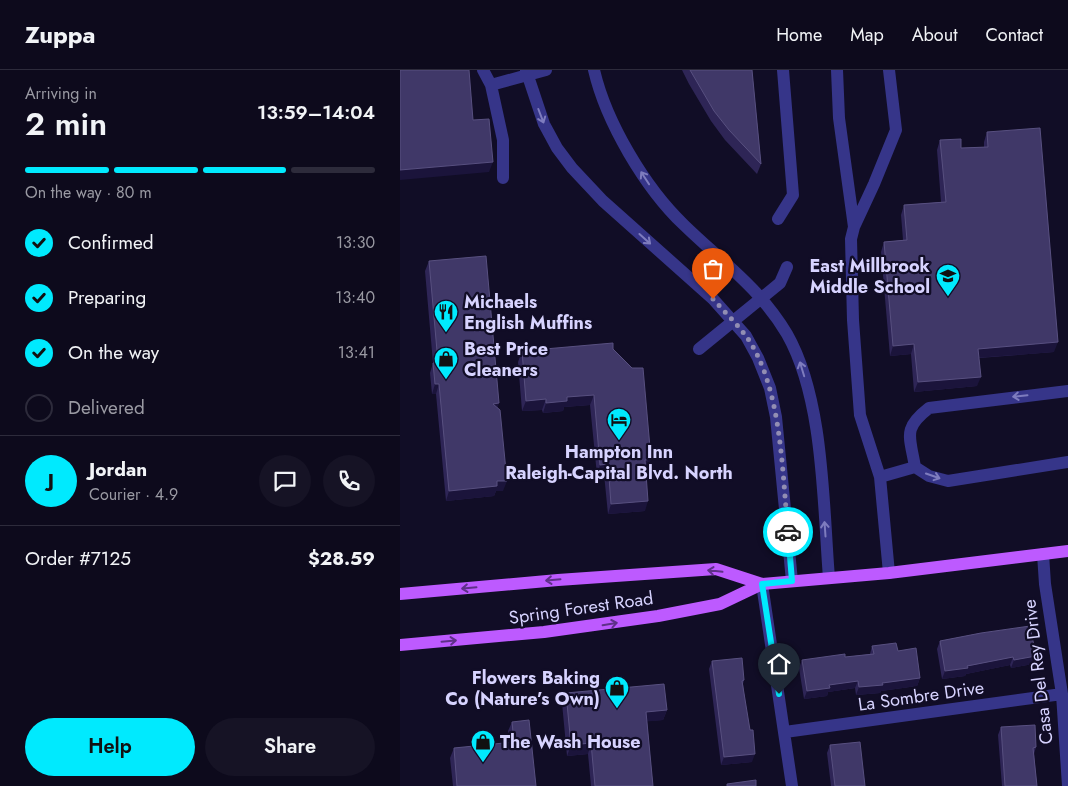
<!DOCTYPE html>
<meta charset="utf-8">
<style>
:root{--surface:#0d0a1c;--page:#161325;--text:#f1f3f6;--muted:#9a9aa3;--line:#2d2b3b;--accent:#00eafe}
body{margin:0;font-family:Jost,sans-serif;background:var(--page);color:var(--text);height:100vh;display:flex;flex-direction:column;font-size:19px;white-space:nowrap}
*{box-sizing:border-box;margin:0}
p{font-size:16px;color:var(--muted)}
.icon{flex:none;width:28px;height:28px;fill:none;stroke:currentColor;stroke-width:2;stroke-linecap:round;stroke-linejoin:round}
.map{position:relative;flex:1;overflow:hidden}
.sheet{display:flex;flex-direction:column;background:var(--surface);width:400px}
.sheet>*{flex:none}
.pin{position:absolute;display:grid;place-items:center;width:42px;height:42px;color:#fff;margin:-51px -21px;border-radius:50% 50% 50% 0;rotate:-45deg;box-shadow:0 0 5px #0007}
.pin .icon{rotate:45deg}
.courier{position:absolute;display:grid;place-items:center;width:50px;height:50px;margin:-25px;border:4px solid #00eafe;border-radius:50%;background:#fff;color:#222;box-shadow:0 1px 6px #0007}
.headline em{font-style:normal;font-weight:600}
.headline div{display:flex;flex-direction:column-reverse}
.headline{display:flex;align-items:center;justify-content:space-between;height:85px;padding:0 25px}
h1{font-size:32px;font-weight:600;line-height:38px}
.bar{display:grid;grid-template-columns:repeat(4,1fr);gap:8px 5px;align-content:center;height:60px;padding:0 25px}
.bar i{height:6px;border-radius:4px;background:var(--line)}
.bar .selected{background:var(--accent)}
.bar p{grid-column:span 4}
.line{display:flex;align-items:center;gap:12px;padding:0 25px;border-top:1px solid var(--line)}
.line div{flex:1}
.round{display:grid;place-items:center;flex:none;width:52px;height:52px;border-radius:26px;background:var(--page)}
ol{padding:0 25px;list-style:none}
li{display:flex;align-items:center;gap:15px;height:55px}
li p{margin-inline-start:auto}
li .icon{padding:5px;border-radius:50%;background:var(--accent);color:#111;stroke-width:4}
li:last-child{color:var(--muted)}
li i{width:28px;height:28px;border:2px solid var(--line);border-radius:50%}
.cta{display:flex;gap:10px;margin-top:auto;padding:10px 25px}
.cta a{flex:1;height:58px;border-radius:30px;background:var(--accent);color:#111;font-size:20px;font-weight:600;line-height:58px;text-align:center}
.cta a+a{background:var(--page);color:var(--text)}
header{display:flex;align-items:center;gap:30px;box-sizing:border-box;height:70px;padding:0 25px;background:var(--surface);border-bottom:1px solid var(--line)}
header strong{font-size:24px}
nav{display:flex;gap:28px;margin-inline-start:auto;font-size:18px}
main{display:flex;flex:1;min-height:0}
.map>svg:first-child{display:block}
</style>
<header>
<strong>Zuppa</strong>
<nav><a>Home</a><a>Map</a><a>About</a><a>Contact</a></nav>
</header>
<main>
<section class="sheet">
<div class="headline"><div><h1>2 min</h1><p>Arriving in</p></div><em>13:59–14:04</em></div>
<div class="bar"><i class="selected"></i><i class="selected"></i><i class="selected"></i><i></i><p>On the way · 80 m</p></div>
<ol>
<li><svg class="icon" aria-label="check" viewBox="0 0 24 24"><path d="M5 12l5 5 9-10"/></svg>Confirmed<p>13:30</p></li>
<li><svg class="icon" aria-label="check" viewBox="0 0 24 24"><path d="M5 12l5 5 9-10"/></svg>Preparing<p>13:40</p></li>
<li><svg class="icon" aria-label="check" viewBox="0 0 24 24"><path d="M5 12l5 5 9-10"/></svg>On the way<p>13:41</p></li>
<li><i></i>Delivered</li>
</ol>
<div class="line" style="height:90px"><b class="round" style="background:var(--accent);color:#111">J</b><div><b>Jordan</b><p>Courier · 4.9</p></div><a class="round"><svg class="icon" aria-label="chat" viewBox="0 0 24 24"><path d="M4 5h16v11H9l-5 4z"/></svg></a><a class="round"><svg class="icon" aria-label="phone" viewBox="0 0 24 24"><path d="M5 4h4l2 5-3 2q2 4 5 5l2-3 5 2v4C11 20 4 13 5 4z"/></svg></a></div>
<div class="line" style="height:65px"><div>Order #7125</div><b>$28.59</b></div>
<div class="cta"><a>Help</a><a>Share</a></div>
</section>
<div class="map">
<svg width="668" height="716" viewBox="0 0 668 716">
<rect width="100%" height="100%" fill="#110d26"/>
<g fill="none" stroke-linecap="round" stroke-linejoin="round">
<path stroke="#363589" stroke-width="12" d="M83 0 91 15 103 70V108
M126 0 144 54 157 78 172 98 203 131 313 229 346 266 358 288 370 318 376 347 392 511
M194 0C206 52 245 118 284 155 322 192 359 217 387 264 424 329 423 434 429 508
M437 0 439 48 454 157
M91 15 146 0
M378 149 393 125 383 0
M299 279 380 213 387 197
M668 321 529 338C502 359 510 366 515 397L529 406 548 411 668 392
M480 407 460 345 453 250 451 169 454 157 474 114 496 60 489 0
M643 484 645 514 662 624 668 716
M489 503 480 407 515 397
M362 514 392 716
M385 662 662 624"/>
<path stroke="#bd5aff" stroke-width="12" d="M0 524 158 510 316 499 362 514
M0 575 144 562 258 546 320 534 362 514 489 503 668 481"/>
</g>
<path fill="#2e2556" d="M282 0H352L361 94 357 104 325 70 311 51 289 14Z
M587 62 654 282 579 288 577 316 514 322 511 284 490 286 481 182 484 172 503 170 501 145 504 135 541 132 537 80 540 70 561 78 584 77V72Z
M29 191 98 338 103 421H96L94 426 46 431 36 324H32L30 303 33 293 25 201Z
M213 279 248 399 246 400 245 441 208 444 204 404 197 405 190 335 164 337 163 341 143 343 142 340 122 341 118 292 122 281Z
M581 563 633 594 611 598 610 595 566 604 565 606 542 609 537 579 540 571Z
M472 576 498 581 520 608 517 616 481 621 480 623 456 625 455 618 428 622 427 626 404 629 399 598 402 590 445 587 470 584Z
M312 591 344 610 343 614 352 692 321 695 309 599Z
M166 623 267 640 263 650 247 651 253 716H191L188 684 167 686 162 633Z
M112 652 136 716H53L50 688 54 678 110 673 108 661Z
M601 657 636 677 634 684 637 716H602L598 665Z
M430 675 465 716H431L427 683Z"/>
<path fill="#1b143b" d="M93 92 89 102 0 110V100Z
M658 272 654 282 575 288 578 279Z
M514 274 511 284 490 286 493 276Z
M581 307 577 316 514 322 518 312Z
M35 314H39L36 324H32Z
M194 325 190 335 164 337 163 341 143 343 146 333 167 327Z
M146 329 142 340 122 341 126 331Z
M99 333 96 343 93 334Z
M251 389 248 399 241 400 245 390Z
M208 394 204 404 197 405 200 395Z
M97 411H107L103 421H96L94 426 46 431 49 421Z
M248 431 245 441 208 444 211 434Z
M636 586 633 594 611 598 614 590Z
M613 587 610 595 566 604 565 606 542 609 545 601Z
M520 608 517 616 481 621 480 623 456 625 459 617Z
M458 611 455 618 428 622 427 626 404 629 407 621 429 615Z
M267 640 263 650 242 652 246 642Z
M191 673 188 684 167 686 171 675Z
M355 684 352 692 321 695 324 687Z"/>
<path fill="#403868" stroke="#585080" d="M0 0H69L73 50 89 49 93 92 0 100Z
M290 0H352L361 94 329 60 314 41Z
M640 58 658 272 578 279 581 307 518 312 514 274 493 276 484 172 507 170 504 135 546 132 540 70 561 69V78L588 77 587 62Z
M86 186 99 333 93 334 100 340 107 411H97V416L49 421 39 314H35L33 293 38 292 29 191Z
M213 273V279L232 298H243L251 389 245 390 248 431 211 434 208 394 200 395 194 325 167 327V331L146 333V329L126 331 122 281Z
M630 556 636 586 614 590 613 587 567 596 568 598 545 601 540 571 581 563Z
M496 573 498 581 516 578 520 608 482 613 483 615 459 617 458 611 429 615 430 618 407 621 402 590 445 584V587L474 584 472 576Z
M342 588 344 610 342 611 350 660H353L355 684 324 687 312 591Z
M264 614 267 640 246 642 253 716H195L191 673 171 675 166 623Z
M129 650 136 716H57L54 678 114 672 112 652Z
M635 655 636 677 633 678 637 716H605L601 657Z
M460 672 465 716H435L430 675Z
M356 710V716H327V714Z"/>
<defs><path id="oneway-shaft" d="M-6 0H5M1.5-3L5.5 0L1.5 3" fill="none" stroke-width="1.6" stroke-linecap="round" stroke-linejoin="round" transform="scale(1.25)"/></defs>
<g stroke="#7e7cbe">
<use href="#oneway-shaft" transform="translate(141 46) rotate(69)"/>
<use href="#oneway-shaft" transform="translate(245 108) rotate(-123)"/>
<use href="#oneway-shaft" transform="translate(245 169) rotate(42)"/>
<use href="#oneway-shaft" transform="translate(402 299) rotate(-107)"/>
<use href="#oneway-shaft" transform="translate(620 326) rotate(174)"/>
<use href="#oneway-shaft" transform="translate(533 406) rotate(19)"/>
<use href="#oneway-shaft" transform="translate(425 459) rotate(-94)"/>
</g>
<g stroke="#5e3088">
<use href="#oneway-shaft" transform="translate(315 501) rotate(-174)"/>
<use href="#oneway-shaft" transform="translate(153 510) rotate(175)"/>
<use href="#oneway-shaft" transform="translate(69 518) rotate(175)"/>
<use href="#oneway-shaft" transform="translate(210 554) rotate(-9)"/>
<use href="#oneway-shaft" transform="translate(49 571) rotate(-5)"/>
</g>
<g fill="none" stroke-linecap="round" stroke-linejoin="round">
<path stroke="#928eb3" stroke-width="5" stroke-dasharray="0 9" d="M313 229C324 241 336 253 346 266 382 316 382 402 388 462"/>
<path stroke="#00eafe" stroke-width="6" d="M379 624 362 514 392 511 388 462"/>
</g>
<defs>
<symbol id="school-pin" viewBox="-11 -11 22 30"><path d="M0 17L-7.5 6A9.5 9.5 0 1 1 7.5 6Z" fill="#00eafe" stroke="#110d26"/><path d="M0-5L7-2L0 1L-7-2ZM-4 1L0 2.5L4 1V4Q0 6-4 4Z" fill="#111"/></symbol>
<symbol id="restaurant-pin" viewBox="-11 -11 22 30"><path d="M0 17L-7.5 6A9.5 9.5 0 1 1 7.5 6Z" fill="#00eafe" stroke="#110d26"/><path d="M-5-6h1v4h1v-4h1v4h1v-4h1v5L-1.5 .5V6h-2V.5L-5-1ZM5-6V6H3V1.5H1.5Q1.5-4 5-6Z" fill="#111"/></symbol>
<symbol id="shop-pin" viewBox="-11 -11 22 30"><path d="M0 17L-7.5 6A9.5 9.5 0 1 1 7.5 6Z" fill="#00eafe" stroke="#110d26"/><path d="M-5-2.5h2.3a2.7 3.5 0 0 1 5.4 0H5L5.5 6h-11ZM-1.5-2.5h3a1.5 2.3 0 0 0-3 0Z" fill="#111"/></symbol>
<symbol id="hotel-pin" viewBox="-11 -11 22 30"><path d="M0 17L-7.5 6A9.5 9.5 0 1 1 7.5 6Z" fill="#00eafe" stroke="#110d26"/><path d="M-6-4.5h1.5V1H6V5H4.5V3h-9V5H-6ZM-4 0a1.8 1.8 0 1 1 3.6 0ZM.5 0V-2.5h3Q6-2.5 6 0Z" fill="#111"/></symbol>
</defs>
<g fill-rule="evenodd">
<use href="#school-pin" x="534" y="192" width="28" height="38"/>
<use href="#restaurant-pin" x="32" y="228" width="28" height="38"/>
<use href="#shop-pin" x="32" y="275" width="28" height="38"/>
<use href="#hotel-pin" x="205" y="336" width="28" height="38"/>
<use href="#shop-pin" x="203" y="604" width="28" height="38"/>
<use href="#shop-pin" x="69" y="658" width="28" height="38"/>
</g>
<g text-anchor="middle" dominant-baseline="central" stroke-width="4.5" stroke-linejoin="round" paint-order="stroke">
<g font-size="18" font-weight="bold" fill="#d7d3ff" stroke="#110d26" text-anchor="start">
<text x="530" y="196" text-anchor="end">East Millbrook<tspan x="530" dy="21">Middle School</tspan></text>
<text x="64" y="232">Michaels<tspan x="64" dy="21">English Muffins</tspan></text>
<text x="64" y="279">Best Price<tspan x="64" dy="21">Cleaners</tspan></text>
<text x="219" y="382" text-anchor="middle">Hampton Inn<tspan x="219" dy="21">Raleigh-Capital Blvd. North</tspan></text>
<text x="200" y="608" text-anchor="end">Flowers Baking<tspan x="200" dy="21">Co (Nature’s Own)</tspan></text>
<text x="100" y="672">The Wash House</text>
</g>
<g font-size="18" fill="#d7d3ff" stroke="#110d26">
<text transform="translate(181 538) rotate(-8)">Spring Forest Road</text>
<text transform="translate(638 602) rotate(-97)">Casa Del Rey Drive</text>
<text transform="translate(521 626) rotate(-8)">La Sombre Drive</text>
</g>
</g>
</svg>
<div class="pin" style="left:313px;top:229px;background:#ea580c"><svg class="icon" aria-label="bag" viewBox="0 0 24 24"><path d="M5 8h14l-1 12H6zM9 8a3 3 0 0 1 6 0"/></svg></div>
<div class="pin" style="left:379px;top:624px;background:#1f2937"><svg class="icon" aria-label="home" viewBox="0 0 24 24"><path d="M3 11l9-7 9 7M6 9v11h12V9"/></svg></div>
<div class="courier" style="left:388px;top:462px"><svg class="icon" aria-label="car" viewBox="0 0 24 24"><path d="M5 17H2v-5l4-1 3-4h7l3 4 3 1v5h-3M9 17h6M6 11h13"/><circle cx="7" cy="17" r="2"/><circle cx="17" cy="17" r="2"/></svg></div>
</div>
</main>
